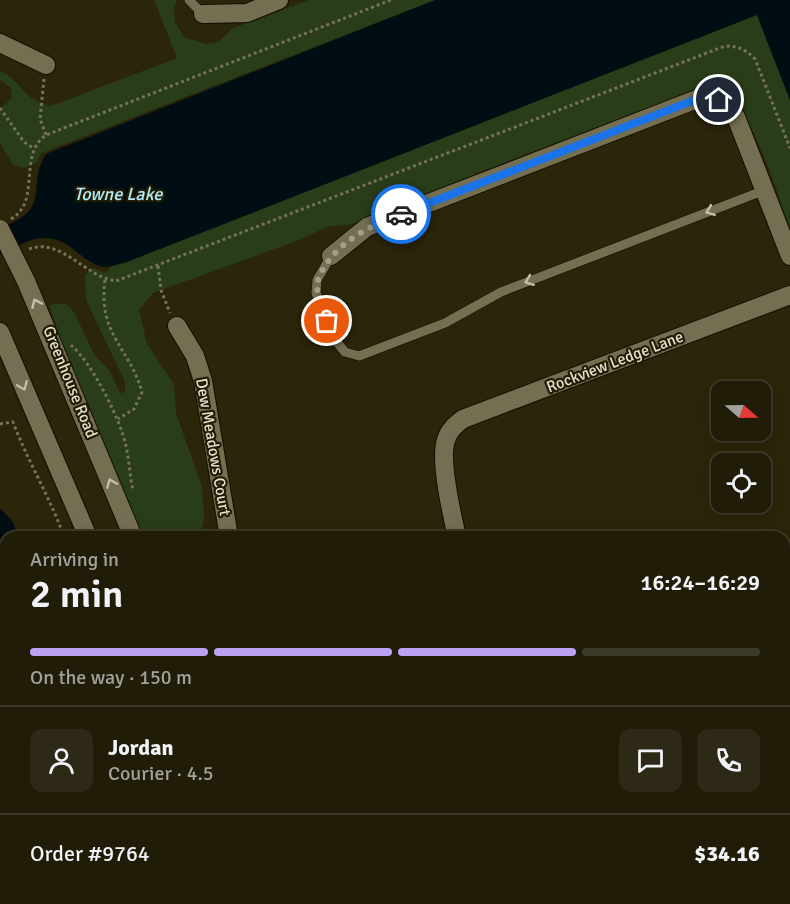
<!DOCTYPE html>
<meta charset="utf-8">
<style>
:root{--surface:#201c08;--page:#2d2916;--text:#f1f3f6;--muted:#a2a19c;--line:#3d3a29;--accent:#bca0f2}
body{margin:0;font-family:Signika,sans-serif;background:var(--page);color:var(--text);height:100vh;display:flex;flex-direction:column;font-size:22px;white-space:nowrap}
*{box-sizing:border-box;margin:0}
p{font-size:20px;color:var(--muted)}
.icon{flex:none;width:33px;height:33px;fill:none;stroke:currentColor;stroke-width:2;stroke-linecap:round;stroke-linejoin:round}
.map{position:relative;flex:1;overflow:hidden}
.panel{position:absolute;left:0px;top:531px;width:790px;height:374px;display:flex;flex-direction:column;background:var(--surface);border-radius:18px 18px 0 0;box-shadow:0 3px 15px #0003,0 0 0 2px var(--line)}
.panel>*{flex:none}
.needle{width:39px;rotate:110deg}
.tools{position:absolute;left:711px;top:381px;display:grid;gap:12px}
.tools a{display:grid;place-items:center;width:60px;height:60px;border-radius:12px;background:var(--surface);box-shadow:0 3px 15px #0003,0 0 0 2px var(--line);font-size:30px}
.pin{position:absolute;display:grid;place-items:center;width:51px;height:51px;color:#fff;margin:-26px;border:3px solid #fff;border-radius:50%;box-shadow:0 2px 6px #0007}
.courier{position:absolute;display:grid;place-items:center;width:60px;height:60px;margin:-30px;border:4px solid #1a73e8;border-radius:50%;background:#fff;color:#222;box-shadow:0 2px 8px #0007}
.head em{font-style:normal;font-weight:600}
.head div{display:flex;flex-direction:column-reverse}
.head{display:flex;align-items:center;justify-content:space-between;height:102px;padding:0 30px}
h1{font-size:39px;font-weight:600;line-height:45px}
.bar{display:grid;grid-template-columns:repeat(4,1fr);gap:9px 6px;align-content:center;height:72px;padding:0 30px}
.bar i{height:8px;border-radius:4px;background:var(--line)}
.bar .selected{background:var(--accent)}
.bar p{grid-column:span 4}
.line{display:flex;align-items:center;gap:15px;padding:0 30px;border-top:2px solid var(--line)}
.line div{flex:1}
.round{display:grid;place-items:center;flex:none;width:63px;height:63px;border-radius:12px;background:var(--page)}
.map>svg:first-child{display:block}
</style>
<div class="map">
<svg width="790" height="904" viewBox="0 0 790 904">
<rect width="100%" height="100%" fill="#2b250a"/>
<path fill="#2a3d19" d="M154 0H177L174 10 175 22 184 37 206 44 218 42 233 28 309 0H435L57 147 40 154 37 162 25 168 13 165 0 143V109L12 98 11 88 0 80V71C23 81 20 99 51 106L177 58Z
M757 15 790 100V228C778 196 753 112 727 95 718 88 707 89 696 90L349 225 329 226 302 239 153 293 139 310 147 344 174 384 176 413 202 487 204 518 200 537H141L58 341 61 340 49 305 65 303 74 312 94 354 109 370 120 393 125 392V382L86 300 85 276 92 268 107 273 110 267Z
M293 899H323L325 904H296Z"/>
<path fill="#000e14" d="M435 0H790V100L757 15 127 262C118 264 108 269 99 266 76 257 66 233 35 239 24 242 11 249 0 254V228C55 208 25 187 46 154Z
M0 508 13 522 19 537H6V898H157L160 904H0Z"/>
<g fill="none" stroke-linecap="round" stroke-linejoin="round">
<defs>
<path id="lane" d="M189 0 203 14
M331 256 317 280 316 293 335 340 345 352 359 356 445 323 501 292 765 190"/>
<path id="street" d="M203 14 247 13 279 0
M0 43 46 65
M331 256 367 227 697 99C716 97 725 102 736 117L790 256
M177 326 195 356 203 381 229 537
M457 537C452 515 439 460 446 440 449 430 455 425 463 419L790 295
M784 752 790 754
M784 792 790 797
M784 849 790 839
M345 898 348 904
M596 898 599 904
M755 904 757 898"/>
<path id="secondary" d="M26 281 133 537
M0 332 88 537
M241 898 243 904
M265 904 278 898"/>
</defs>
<use href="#lane" stroke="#140e00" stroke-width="10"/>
<use href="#street" stroke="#140e00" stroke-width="20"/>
<use href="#secondary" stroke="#140e00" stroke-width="20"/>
<path stroke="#76715a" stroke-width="3" stroke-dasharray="3 3" stroke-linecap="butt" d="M44 79 40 119 46 135
M0 108 24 142 33 148
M11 219C42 201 17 155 46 135L391 0
M29 249C61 237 85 277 116 281L725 46C738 46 745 49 755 59L790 148
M158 266 161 290 170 313
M105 280C98 336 129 346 142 392L134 409 118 419
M71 345C92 364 114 408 123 435 129 453 129 472 133 491
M0 424 13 422C28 462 50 497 64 537
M191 898 198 904
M310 898 313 904"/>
<use href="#lane" stroke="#756f52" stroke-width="9"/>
<use href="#street" stroke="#756f52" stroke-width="18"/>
<use href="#secondary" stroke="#756f52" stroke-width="18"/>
<defs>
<path id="secondary-bridge" d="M0 229 26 281"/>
</defs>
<use href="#secondary-bridge" stroke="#140e00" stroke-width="20" stroke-linecap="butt"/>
<use href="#secondary-bridge" stroke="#756f52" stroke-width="18"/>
</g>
<defs><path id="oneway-chevron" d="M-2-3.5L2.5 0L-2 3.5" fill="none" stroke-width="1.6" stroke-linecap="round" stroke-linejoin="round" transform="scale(1.5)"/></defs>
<g stroke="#c3bfab">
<use href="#oneway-chevron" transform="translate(710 211) rotate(159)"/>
<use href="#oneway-chevron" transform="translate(529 281) rotate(159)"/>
<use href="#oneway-chevron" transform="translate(36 303) rotate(-114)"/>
<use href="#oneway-chevron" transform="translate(23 386) rotate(67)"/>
<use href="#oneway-chevron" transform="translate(111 483) rotate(-112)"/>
</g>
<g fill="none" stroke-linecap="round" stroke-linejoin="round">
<path stroke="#a39f8b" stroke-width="6" stroke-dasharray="0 10.8" d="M327 321 316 286C327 247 365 228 401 214"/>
<path stroke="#1a73e8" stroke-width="8" d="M401 214 697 99 719 100"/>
</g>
<g text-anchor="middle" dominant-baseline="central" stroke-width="4.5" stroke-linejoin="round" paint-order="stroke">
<g font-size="16" fill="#e4e1d1" stroke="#221c02">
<text transform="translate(615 362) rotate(-21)">Rockview Ledge Lane</text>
<text transform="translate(70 382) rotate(68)">Greenhouse Road</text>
<text transform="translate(213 447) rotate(80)">Dew Meadows Court</text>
</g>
<g font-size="18" font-style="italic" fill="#aeebfd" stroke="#221c02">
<text x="118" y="194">Towne Lake</text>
</g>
</g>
</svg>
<div class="tools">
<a><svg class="needle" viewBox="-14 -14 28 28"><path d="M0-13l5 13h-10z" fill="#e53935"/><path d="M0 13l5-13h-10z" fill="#a2a19c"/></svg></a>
<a><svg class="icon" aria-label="locate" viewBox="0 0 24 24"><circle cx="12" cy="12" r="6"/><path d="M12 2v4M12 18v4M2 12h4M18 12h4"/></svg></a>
</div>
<div class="pin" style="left:327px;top:321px;background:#ea580c"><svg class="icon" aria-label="bag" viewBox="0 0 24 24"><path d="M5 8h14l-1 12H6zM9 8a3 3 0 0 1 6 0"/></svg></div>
<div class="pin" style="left:719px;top:100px;background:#1f2937"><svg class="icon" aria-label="home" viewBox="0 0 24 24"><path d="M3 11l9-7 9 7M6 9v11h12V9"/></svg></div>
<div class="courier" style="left:401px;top:214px"><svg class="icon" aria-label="car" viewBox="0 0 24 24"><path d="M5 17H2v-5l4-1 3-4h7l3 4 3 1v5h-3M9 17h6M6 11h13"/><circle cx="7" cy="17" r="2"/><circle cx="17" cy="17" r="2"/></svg></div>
<section class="panel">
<div class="head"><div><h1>2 min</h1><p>Arriving in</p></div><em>16:24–16:29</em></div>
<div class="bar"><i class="selected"></i><i class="selected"></i><i class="selected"></i><i></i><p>On the way · 150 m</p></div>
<div class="line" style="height:108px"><a class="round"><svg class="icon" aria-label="person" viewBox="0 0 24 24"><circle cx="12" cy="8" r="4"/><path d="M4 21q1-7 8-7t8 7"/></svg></a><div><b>Jordan</b><p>Courier · 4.5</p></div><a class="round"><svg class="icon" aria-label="chat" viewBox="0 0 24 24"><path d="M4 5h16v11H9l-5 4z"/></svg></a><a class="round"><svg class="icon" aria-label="phone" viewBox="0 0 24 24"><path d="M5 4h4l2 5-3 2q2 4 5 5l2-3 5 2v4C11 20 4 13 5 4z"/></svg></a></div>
<div class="line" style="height:78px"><div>Order #9764</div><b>$34.16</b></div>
</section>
</div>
